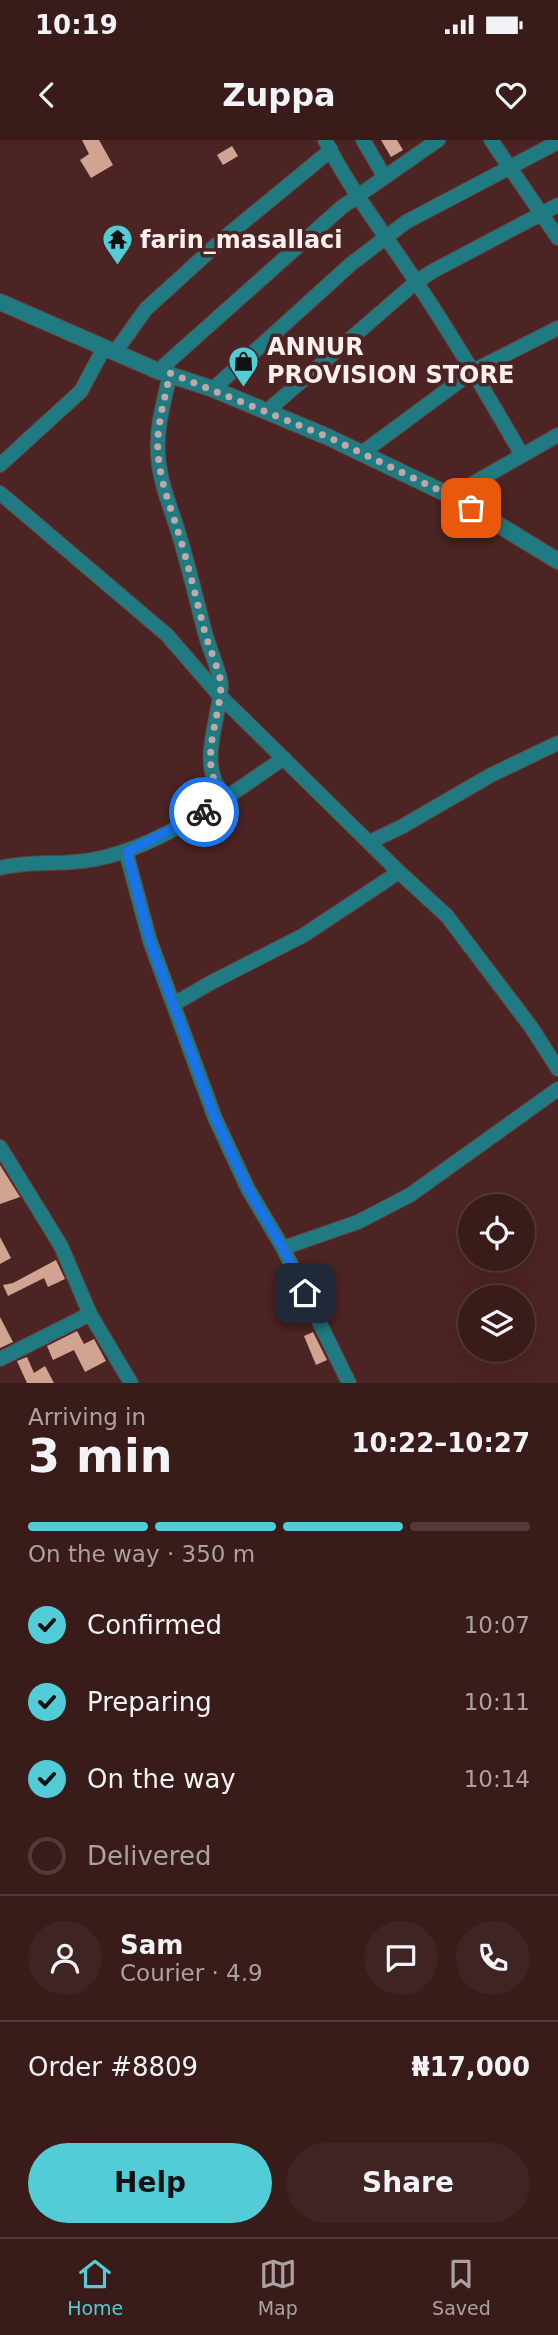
<!DOCTYPE html>
<meta charset="utf-8">
<style>
:root{--surface:#391b1a;--page:#402423;--text:#f1f3f6;--muted:#aba1a2;--line:#533939;--accent:#52ccd6}
body{margin:0;font-family:"DejaVu Sans",sans-serif;background:var(--page);color:var(--text);height:100vh;display:flex;flex-direction:column;font-size:26px;white-space:nowrap}
*{box-sizing:border-box;margin:0}
p{font-size:23px;color:var(--muted)}
.icon{flex:none;width:38px;height:38px;fill:none;stroke:currentColor;stroke-width:2;stroke-linecap:round;stroke-linejoin:round}
.map{position:relative;height:1243px;overflow:hidden}
.side{display:flex;flex-direction:column;background:var(--surface);flex:1}
.side>*{flex:none}
.tools{position:absolute;left:458px;top:1054px;display:grid;gap:14px}
.tools a{display:grid;place-items:center;width:77px;height:77px;border-radius:50%;background:var(--surface);box-shadow:0 7px 28px #0002,0 0 0 2px var(--line);font-size:35px}
.pin{position:absolute;display:grid;place-items:center;width:60px;height:60px;color:#fff;margin:-30px;border-radius:14px;box-shadow:0 4px 10px #0006}
.courier{position:absolute;display:grid;place-items:center;width:70px;height:70px;margin:-35px;border:5px solid #1a73e8;border-radius:50%;background:#fff;color:#222;box-shadow:0 2px 9px #0007}
.summary em{font-style:normal;font-weight:700}
.summary div{display:flex;flex-direction:column-reverse}
.summary{display:flex;align-items:center;justify-content:space-between;height:119px;padding:0 28px}
h1{font-size:46px;font-weight:700;line-height:52px}
.bar{display:grid;grid-template-columns:repeat(4,1fr);gap:10px 7px;align-content:center;height:84px;padding:0 28px}
.bar i{height:9px;border-radius:5px;background:var(--line)}
.bar .active{background:var(--accent)}
.bar p{grid-column:span 4}
.line{display:flex;align-items:center;gap:18px;padding:0 28px;border-top:2px solid var(--line)}
.line div{flex:1}
.round{display:grid;place-items:center;flex:none;width:74px;height:74px;border-radius:37px;background:var(--page)}
ol{padding:0 28px;list-style:none}
li{display:flex;align-items:center;gap:21px;height:77px}
li p{margin-inline-start:auto}
li .icon{padding:7px;border-radius:50%;background:var(--accent);color:#111;stroke-width:4}
li:last-child{color:var(--muted)}
li i{width:38px;height:38px;border:4px solid var(--line);border-radius:50%}
.primary-button{display:flex;gap:14px;margin-top:auto;padding:14px 28px}
.primary-button a{flex:1;height:80px;border-radius:42px;background:var(--accent);color:#111;font-size:28px;font-weight:700;line-height:80px;text-align:center}
.primary-button a+a{background:var(--page);color:var(--text)}
.status{display:flex;justify-content:space-between;align-items:center;height:49px;padding:0 35px;background:var(--surface);direction:ltr}
.status svg{height:19px;fill:currentColor}
header{display:flex;justify-content:space-between;align-items:center;height:91px;padding:0 28px;background:var(--surface);font-size:32px;font-weight:700}
.tab-bar{display:flex;justify-content:space-around;align-items:center;height:98px;border-top:2px solid var(--line);background:var(--surface);font-size:19px;color:var(--muted)}
.tab-bar a{display:grid;justify-items:center;gap:4px}
.tab-bar .active{color:var(--accent)}
.map>svg:first-child{display:block}
</style>
<div class="status"><b>10:19</b><svg viewBox="0 0 49 12"><path d="M0 12V9h3v3zM5 12V6h3v6zM10 12V3h3v9zM15 12V0h3v12zM26 1h20v11H26zM47 4h2v5h-2z"/></svg></div>
<header><svg class="icon" aria-label="back" viewBox="0 0 24 24"><path d="M15 5l-7 7 7 7"/></svg>Zuppa<svg class="icon" aria-label="heart" viewBox="0 0 24 24"><path d="M12 20l-8-8c-3-5 5-10 8-4 3-6 11-1 8 4z"/></svg></header>
<div class="map">
<svg width="558" height="1243" viewBox="0 0 558 1243">
<rect width="100%" height="100%" fill="#4c2423"/>
<path fill="#d1a391" d="M82 0H99L113 25 91 38 80 20 89 14Z
M381 0H397L403 10 391 17Z
M232 6 238 16 223 25 217 15Z
M0 1025 20 1057 0 1064Z
M0 1097 11 1118 0 1124Z
M56 1120 65 1139 48 1147 44 1138 8 1156 3 1145 13 1143Z
M0 1177 13 1202 0 1208Z
M77 1191 84 1204 94 1199 106 1221 85 1232 74 1210 53 1220 47 1206Z
M313 1192 327 1220 316 1225 304 1196Z
M27 1217 34 1233 45 1226 54 1243H27L17 1221Z"/>
<g fill="none" stroke-linecap="round" stroke-linejoin="round">
<defs>
<path id="minor" d="M325 0C350 50 385 94 415 140 453 197 488 256 522 315
M363 0 384 36
M491 0 558 98
M115 212 146 169 224 98 331 10
M158 231 342 67 438 0
M170 233C165 259 156 286 158 313 159 339 168 360 176 385 187 419 195 454 204 489 207 503 221 534 221 545 220 581 195 627 226 657
M213 249 351 124 406 82 558 2
M267 271 416 142 433 131 558 65
M362 313 473 231 558 188
M0 325 81 251 104 208
M0 353 167 495 219 555 399 732 447 776 531 887 558 929
M451 356 558 295
M370 702 403 686 491 635 558 603
M126 712 150 801 215 978 248 1049 283 1108 349 1243
M0 728C31 720 65 726 96 719 163 706 228 656 284 618
M174 864 212 842 304 795 399 732
M0 1007 61 1106 90 1174 131 1243
M283 1108 358 1082 410 1055 558 949
M0 1219 90 1174"/>
<path id="tertiary" d="M0 162 158 231 213 249 328 297 451 356 558 421"/>
</defs>
<use href="#minor" stroke="#644140" stroke-width="16"/>
<use href="#tertiary" stroke="#644140" stroke-width="18"/>
<use href="#minor" stroke="#1f7a81" stroke-width="14"/>
<use href="#tertiary" stroke="#1f7a81" stroke-width="16"/>
</g>
<g fill="none" stroke-linecap="round" stroke-linejoin="round">
<path stroke="#bea9a8" stroke-width="7" stroke-dasharray="0 12.6" d="M204 672 226 657C195 628 220 581 221 545 221 534 207 503 204 489 195 454 187 419 176 385 168 360 160 339 158 313 156 286 165 259 170 233L328 297 451 356 471 368"/>
<path stroke="#1a73e8" stroke-width="9" d="M204 672 127 712 150 801 215 978 248 1049 283 1108 305 1153"/>
</g>
<defs>
<symbol id="temple-pin" viewBox="-11 -11 22 30"><path d="M0 17L-7.5 6A9.5 9.5 0 1 1 7.5 6Z" fill="#52ccd6" stroke="#4c2423"/><path d="M0-6L5-2H3V0L6.5 2.5H4V6H1.5V3h-3V6H-4V2.5H-6.5L-3 0V-2H-5Z" fill="#111"/></symbol>
<symbol id="shop-pin" viewBox="-11 -11 22 30"><path d="M0 17L-7.5 6A9.5 9.5 0 1 1 7.5 6Z" fill="#52ccd6" stroke="#4c2423"/><path d="M-5-2.5h2.3a2.7 3.5 0 0 1 5.4 0H5L5.5 6h-11ZM-1.5-2.5h3a1.5 2.3 0 0 0-3 0Z" fill="#111"/></symbol>
</defs>
<g fill-rule="evenodd">
<use href="#temple-pin" x="100" y="82" width="35" height="47"/>
<use href="#shop-pin" x="226" y="204" width="35" height="47"/>
</g>
<g text-anchor="middle" dominant-baseline="central" stroke-width="7" stroke-linejoin="round" paint-order="stroke">
<g font-size="24" font-weight="bold" fill="#fbf0ef" stroke="#4c2423" text-anchor="start">
<text x="140" y="100">farin_masallaci</text>
<text x="267" y="207">ANNUR<tspan x="267" dy="28">PROVISION STORE</tspan></text>
</g>
</g>
</svg>
<div class="tools">
<a><svg class="icon" aria-label="locate" viewBox="0 0 24 24"><circle cx="12" cy="12" r="6"/><path d="M12 2v4M12 18v4M2 12h4M18 12h4"/></svg></a>
<a><svg class="icon" aria-label="layers" viewBox="0 0 24 24"><path d="M12 4l9 5-9 5-9-5zM3 14l9 5 9-5"/></svg></a>
</div>
<div class="pin" style="left:471px;top:368px;background:#ea580c"><svg class="icon" aria-label="bag" viewBox="0 0 24 24"><path d="M5 8h14l-1 12H6zM9 8a3 3 0 0 1 6 0"/></svg></div>
<div class="pin" style="left:305px;top:1153px;background:#1f2937"><svg class="icon" aria-label="home" viewBox="0 0 24 24"><path d="M3 11l9-7 9 7M6 9v11h12V9"/></svg></div>
<div class="courier" style="left:204px;top:672px"><svg class="icon" aria-label="bike" viewBox="0 0 24 24"><circle cx="6" cy="16" r="4"/><circle cx="18" cy="16" r="4"/><path d="M6 16l4-8h5l3 8M10 8l3 8H6M13 5h3"/></svg></div>
</div>
<section class="side">
<div class="summary"><div><h1>3 min</h1><p>Arriving in</p></div><em>10:22–10:27</em></div>
<div class="bar"><i class="active"></i><i class="active"></i><i class="active"></i><i></i><p>On the way · 350 m</p></div>
<ol>
<li><svg class="icon" aria-label="check" viewBox="0 0 24 24"><path d="M5 12l5 5 9-10"/></svg>Confirmed<p>10:07</p></li>
<li><svg class="icon" aria-label="check" viewBox="0 0 24 24"><path d="M5 12l5 5 9-10"/></svg>Preparing<p>10:11</p></li>
<li><svg class="icon" aria-label="check" viewBox="0 0 24 24"><path d="M5 12l5 5 9-10"/></svg>On the way<p>10:14</p></li>
<li><i></i>Delivered</li>
</ol>
<div class="line" style="height:126px"><a class="round"><svg class="icon" aria-label="person" viewBox="0 0 24 24"><circle cx="12" cy="8" r="4"/><path d="M4 21q1-7 8-7t8 7"/></svg></a><div><b>Sam</b><p>Courier · 4.9</p></div><a class="round"><svg class="icon" aria-label="chat" viewBox="0 0 24 24"><path d="M4 5h16v11H9l-5 4z"/></svg></a><a class="round"><svg class="icon" aria-label="phone" viewBox="0 0 24 24"><path d="M5 4h4l2 5-3 2q2 4 5 5l2-3 5 2v4C11 20 4 13 5 4z"/></svg></a></div>
<div class="line" style="height:91px"><div>Order #8809</div><b>₦17,000</b></div>
<div class="primary-button"><a>Help</a><a>Share</a></div>
</section>
<nav class="tab-bar">
<a class="active"><svg class="icon" aria-label="home" viewBox="0 0 24 24"><path d="M3 11l9-7 9 7M6 9v11h12V9"/></svg>Home</a>
<a><svg class="icon" aria-label="map" viewBox="0 0 24 24"><path d="M3 6l6-2 6 2 6-2v14l-6 2-6-2-6 2zM9 4v14M15 6v14"/></svg>Map</a>
<a><svg class="icon" aria-label="saved" viewBox="0 0 24 24"><path d="M7 4h10v16l-5-4-5 4z"/></svg>Saved</a>
</nav>
